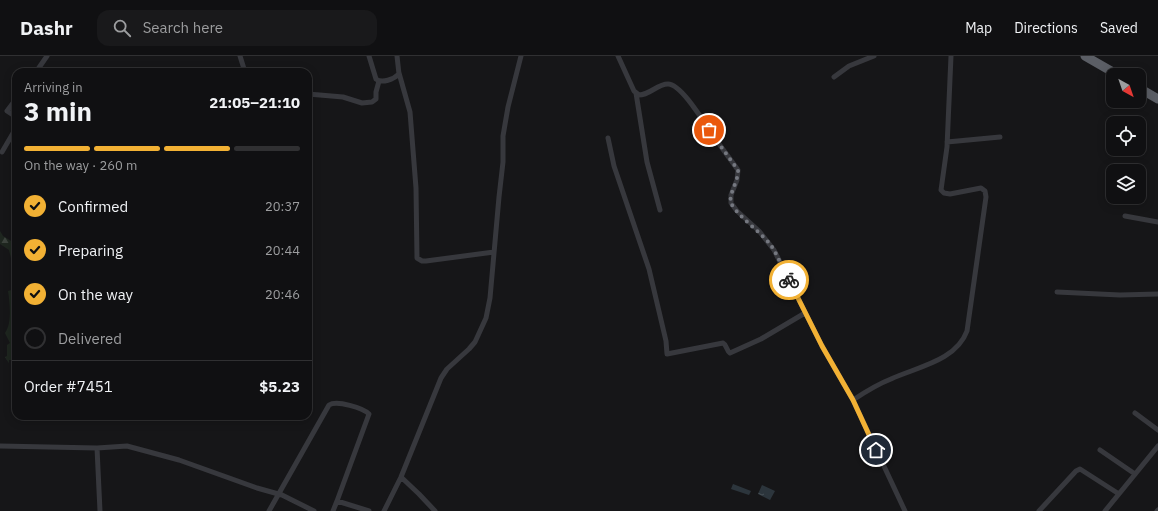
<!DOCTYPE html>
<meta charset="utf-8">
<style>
:root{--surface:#101012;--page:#19191b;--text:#f1f3f6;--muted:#9c9d9f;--line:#303032;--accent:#f2b134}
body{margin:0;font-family:"IBM Plex Sans",sans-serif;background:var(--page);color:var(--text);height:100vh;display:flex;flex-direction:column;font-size:15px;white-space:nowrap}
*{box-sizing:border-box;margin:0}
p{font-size:13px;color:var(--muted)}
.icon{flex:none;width:22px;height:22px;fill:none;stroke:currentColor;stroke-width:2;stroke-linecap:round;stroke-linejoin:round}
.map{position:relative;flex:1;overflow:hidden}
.side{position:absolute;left:12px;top:12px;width:300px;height:352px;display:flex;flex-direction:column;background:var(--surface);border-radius:12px;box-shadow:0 2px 10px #0003,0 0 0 1px var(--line)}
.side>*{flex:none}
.needle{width:26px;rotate:140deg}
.buttons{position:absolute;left:1106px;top:12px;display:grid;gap:8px}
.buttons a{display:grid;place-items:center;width:40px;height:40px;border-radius:8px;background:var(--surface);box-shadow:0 2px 10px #0003,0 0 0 1px var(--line);font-size:20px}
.pin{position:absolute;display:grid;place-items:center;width:34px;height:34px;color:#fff;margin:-17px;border:2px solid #fff;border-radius:50%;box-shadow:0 1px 4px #0007}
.courier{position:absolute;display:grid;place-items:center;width:40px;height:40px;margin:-20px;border:3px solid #f2b134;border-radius:50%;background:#fff;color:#222;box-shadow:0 1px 5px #0007}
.headline em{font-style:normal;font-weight:800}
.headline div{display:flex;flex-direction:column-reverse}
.headline{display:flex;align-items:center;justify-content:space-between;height:68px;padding:0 12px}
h1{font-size:26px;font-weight:800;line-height:30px}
.bar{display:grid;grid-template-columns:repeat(4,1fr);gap:6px 4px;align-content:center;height:48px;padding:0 12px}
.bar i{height:5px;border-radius:3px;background:var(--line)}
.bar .active{background:var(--accent)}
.bar p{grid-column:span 4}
.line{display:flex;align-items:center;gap:10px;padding:0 12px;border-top:1px solid var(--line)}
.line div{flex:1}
ol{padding:0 12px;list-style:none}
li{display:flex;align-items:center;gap:12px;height:44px}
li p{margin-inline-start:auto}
li .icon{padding:4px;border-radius:50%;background:var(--accent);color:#111;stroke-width:4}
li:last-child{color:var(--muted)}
li i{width:22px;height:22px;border:2px solid var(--line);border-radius:50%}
header{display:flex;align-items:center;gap:24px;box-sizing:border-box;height:56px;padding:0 20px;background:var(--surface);border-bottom:1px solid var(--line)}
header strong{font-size:19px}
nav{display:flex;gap:22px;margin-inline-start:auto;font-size:14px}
.search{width:280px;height:36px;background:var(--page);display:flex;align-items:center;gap:10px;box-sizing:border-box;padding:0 14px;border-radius:12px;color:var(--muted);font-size:15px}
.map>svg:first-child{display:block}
</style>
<header>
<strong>Dashr</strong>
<div class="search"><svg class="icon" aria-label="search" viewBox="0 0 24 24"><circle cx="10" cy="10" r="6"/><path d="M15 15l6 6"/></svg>Search here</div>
<nav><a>Map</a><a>Directions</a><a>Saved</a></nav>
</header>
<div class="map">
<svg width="1158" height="455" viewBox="0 0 1158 455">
<defs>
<pattern id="forest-firs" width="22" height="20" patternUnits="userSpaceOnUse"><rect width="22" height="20" fill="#1e261f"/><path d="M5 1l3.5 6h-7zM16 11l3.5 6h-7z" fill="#3c433d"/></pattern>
<pattern id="water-ripples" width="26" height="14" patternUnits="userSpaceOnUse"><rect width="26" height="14" fill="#2c353c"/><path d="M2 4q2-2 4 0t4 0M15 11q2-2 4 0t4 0" fill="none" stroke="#485056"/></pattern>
</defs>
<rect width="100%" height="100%" fill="#161618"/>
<path fill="url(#forest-firs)" d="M0 175 3 180 16 188V206L11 202 9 194 0 188Z
M16 228V270L14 271V275L16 277V304H9V307L5 301 7 300V289L10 287 5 277C12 268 10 247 8 235L15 233Z"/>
<path fill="url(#water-ripples)" d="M733 428 751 435 749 439 731 433Z
M762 429 775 435 770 444 758 438Z"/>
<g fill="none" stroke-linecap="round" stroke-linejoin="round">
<path stroke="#37383d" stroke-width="5" d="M240 0 245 16
M369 0 376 23C382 28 394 23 399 18L397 0
M618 0 634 35 639 39C650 39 657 28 668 28 682 28 706 70 714 81 722 92 730 103 738 114L737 124 731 139V147L737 155 759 175 774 194 822 290 853 344 905 455
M36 16 47 0
M399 17 410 56 416 132 417 202 422 205H426L494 196
M834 21 849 10 874 0
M636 37 647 106 660 154
M308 38 343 41 362 47 372 46 376 43V36L379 25
M16 43 7 55 16 61
M608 82 614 110 649 213 666 285 667 298 723 287C727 289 726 294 730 297L761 283 805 257
M947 86 1000 81
M2 96 16 72
M1125 160 1158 166
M1057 236 1120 239 1158 238
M853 344C865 336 878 328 891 323 917 311 956 305 967 275L986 141 985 135 981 132 950 138 944 137 941 134 947 91 951 0
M1135 357 1158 374
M0 390 97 392 127 390 179 404 257 432 282 439 314 455
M97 392 100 455
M1100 394 1135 418
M401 421 419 438 435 455
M269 455 329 349C337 344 363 352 369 358L337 445
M333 455 337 445 369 455
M384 455 401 421 441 322 447 313 469 293 475 286 486 262 490 242 499 141 503 106V80L508 51 521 0
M1039 455 1076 415 1080 413 1119 438
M1105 455 1158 390
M1157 455 1158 454"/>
<path stroke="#5b5e65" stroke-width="9" d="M1085 0 1118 19
M1139 32 1158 43"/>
</g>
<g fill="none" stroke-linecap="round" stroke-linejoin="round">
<path stroke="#757880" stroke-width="4" stroke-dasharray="0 7.2" d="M709 74 738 114C739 124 728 139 731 147 735 157 761 177 770 188 778 199 782 212 789 224"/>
<path stroke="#f2b134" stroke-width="5" d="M789 224 822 290 853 344 876 394"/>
</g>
</svg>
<div class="buttons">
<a><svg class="needle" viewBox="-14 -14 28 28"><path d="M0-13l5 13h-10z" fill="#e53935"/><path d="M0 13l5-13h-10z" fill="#9c9d9f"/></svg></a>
<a><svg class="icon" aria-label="locate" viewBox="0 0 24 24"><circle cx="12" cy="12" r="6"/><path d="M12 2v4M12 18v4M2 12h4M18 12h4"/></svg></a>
<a><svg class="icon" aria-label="layers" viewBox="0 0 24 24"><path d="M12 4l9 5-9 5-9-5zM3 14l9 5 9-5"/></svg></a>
</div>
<div class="pin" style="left:709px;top:74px;background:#ea580c"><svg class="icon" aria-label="bag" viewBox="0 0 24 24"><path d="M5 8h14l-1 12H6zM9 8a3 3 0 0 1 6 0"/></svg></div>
<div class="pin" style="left:876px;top:394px;background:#1f2937"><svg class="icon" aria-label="home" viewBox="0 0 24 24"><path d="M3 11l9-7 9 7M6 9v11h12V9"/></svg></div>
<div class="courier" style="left:789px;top:224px"><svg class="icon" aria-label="bike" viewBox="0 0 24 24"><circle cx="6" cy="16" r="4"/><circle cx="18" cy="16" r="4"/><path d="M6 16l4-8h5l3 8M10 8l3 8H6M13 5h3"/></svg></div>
<section class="side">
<div class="headline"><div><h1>3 min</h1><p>Arriving in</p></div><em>21:05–21:10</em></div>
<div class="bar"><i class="active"></i><i class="active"></i><i class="active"></i><i></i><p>On the way · 260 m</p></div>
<ol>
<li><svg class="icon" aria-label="check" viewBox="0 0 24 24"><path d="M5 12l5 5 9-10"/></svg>Confirmed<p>20:37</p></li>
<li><svg class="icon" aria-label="check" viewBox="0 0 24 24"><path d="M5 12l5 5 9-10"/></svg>Preparing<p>20:44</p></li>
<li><svg class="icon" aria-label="check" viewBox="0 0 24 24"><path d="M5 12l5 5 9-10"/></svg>On the way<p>20:46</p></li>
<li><i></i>Delivered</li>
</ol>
<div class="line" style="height:52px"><div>Order #7451</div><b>$5.23</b></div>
</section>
</div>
